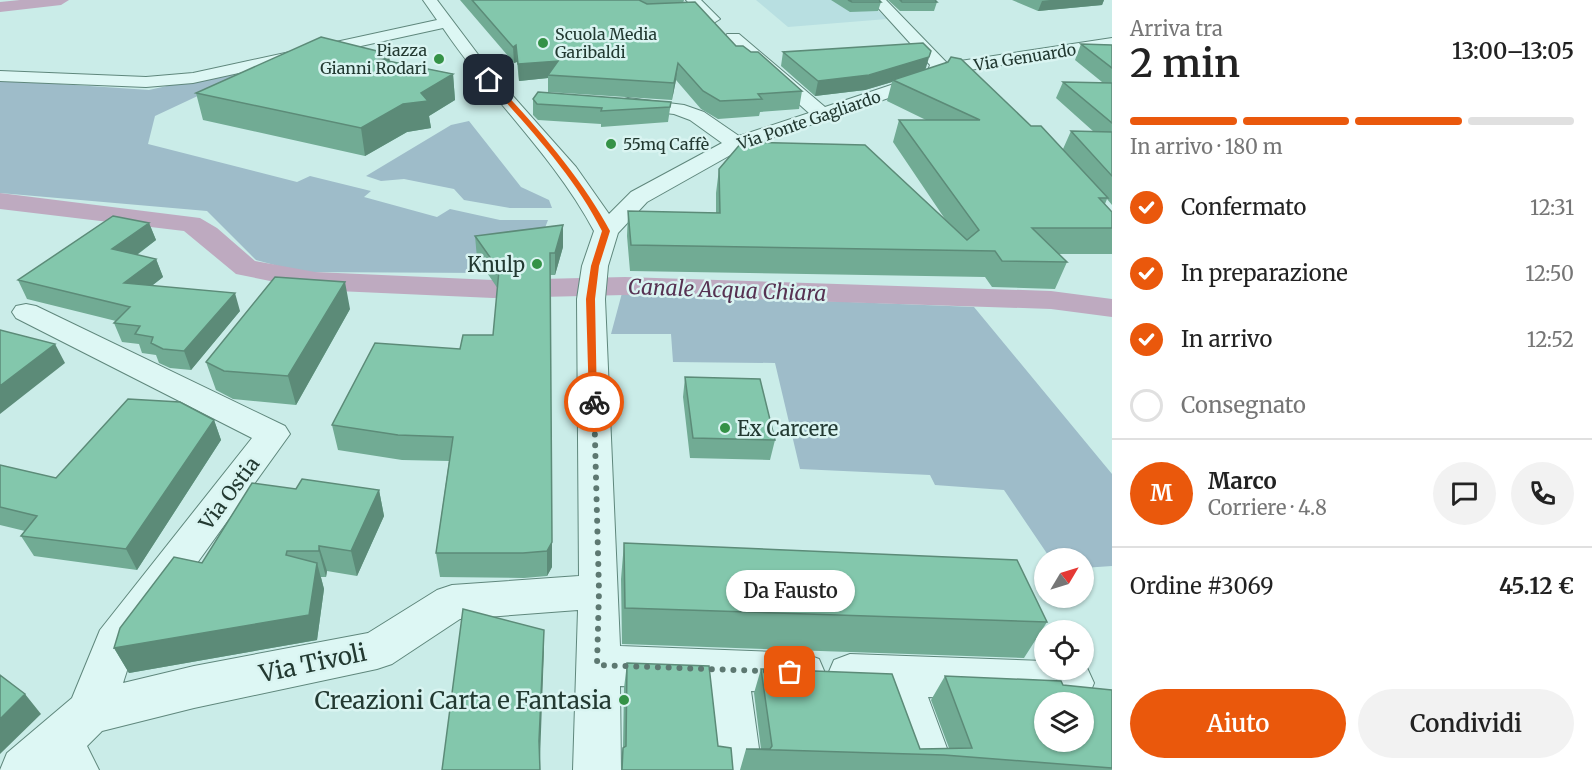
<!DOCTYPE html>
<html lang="it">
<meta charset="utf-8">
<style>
:root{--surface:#fff;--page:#f2f2f2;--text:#222;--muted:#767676;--line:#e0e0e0;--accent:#ea580c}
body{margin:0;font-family:Merriweather,serif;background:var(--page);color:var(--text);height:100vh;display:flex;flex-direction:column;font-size:22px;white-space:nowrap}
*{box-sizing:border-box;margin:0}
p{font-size:20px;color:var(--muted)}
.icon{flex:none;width:33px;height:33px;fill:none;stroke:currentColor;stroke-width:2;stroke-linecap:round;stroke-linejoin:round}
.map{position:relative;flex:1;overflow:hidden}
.side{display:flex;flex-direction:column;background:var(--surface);width:480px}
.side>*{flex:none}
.needle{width:39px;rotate:52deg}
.buttons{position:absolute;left:1034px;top:548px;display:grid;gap:12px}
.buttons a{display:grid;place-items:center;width:60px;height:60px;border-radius:50%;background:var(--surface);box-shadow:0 2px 4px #0004;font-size:30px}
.pin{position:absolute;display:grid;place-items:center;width:51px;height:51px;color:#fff;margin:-26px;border-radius:12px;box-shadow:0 3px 9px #0006}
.courier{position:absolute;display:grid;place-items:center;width:60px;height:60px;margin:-30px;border:4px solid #ea580c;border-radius:50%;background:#fff;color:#222;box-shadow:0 2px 8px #0007}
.bubble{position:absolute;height:42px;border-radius:21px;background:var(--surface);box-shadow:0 2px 4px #0004;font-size:20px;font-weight:600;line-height:42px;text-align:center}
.overview em{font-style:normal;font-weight:600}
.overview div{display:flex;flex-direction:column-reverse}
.overview{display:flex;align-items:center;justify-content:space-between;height:102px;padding:0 18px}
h1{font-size:39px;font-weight:600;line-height:45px}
.bar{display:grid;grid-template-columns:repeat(4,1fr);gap:9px 6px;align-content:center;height:72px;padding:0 18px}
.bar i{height:8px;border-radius:4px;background:var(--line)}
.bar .on{background:var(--accent)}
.bar p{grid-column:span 4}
.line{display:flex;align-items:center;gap:15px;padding:0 18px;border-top:2px solid var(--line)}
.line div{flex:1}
.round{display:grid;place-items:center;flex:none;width:63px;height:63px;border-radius:32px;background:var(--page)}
ol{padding:0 18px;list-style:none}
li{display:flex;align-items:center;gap:18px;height:66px}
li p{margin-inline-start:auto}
li .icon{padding:6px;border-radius:50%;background:var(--accent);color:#fff;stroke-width:4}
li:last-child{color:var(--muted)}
li i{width:33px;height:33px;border:3px solid var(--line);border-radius:50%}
.cta{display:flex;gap:12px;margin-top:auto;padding:12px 18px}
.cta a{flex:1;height:69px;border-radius:36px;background:var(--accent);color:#fff;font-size:24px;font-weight:600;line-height:69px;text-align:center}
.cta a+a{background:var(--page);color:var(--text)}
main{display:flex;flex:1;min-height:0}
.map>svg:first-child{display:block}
</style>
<main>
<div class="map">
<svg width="1112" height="770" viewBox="0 0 1112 770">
<rect width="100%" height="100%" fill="#caece8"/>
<path fill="#b8dfe1" d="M756 0H867L887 19 788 27Z"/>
<path fill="#9ebcc9" d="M243 69 251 71 155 116 148 144 297 182 310 176 371 191 364 197 437 217 450 209 500 220H548L538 246 482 265 487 273 300 272 256 260 207 211 0 193V80L149 90Z
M469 121 521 187 549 200 552 208H510L464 200 454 189 404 179 381 181 366 176 451 125Z
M622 293 974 307 1112 474V566L1083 568V558H1050L1004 490 935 485 930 475 800 469 775 363 673 362 671 334H611Z"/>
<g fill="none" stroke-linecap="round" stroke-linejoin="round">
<path fill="#beaac0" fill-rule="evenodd" d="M20 0H69L61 5 0 12V2Z
M0 193 200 218 217 228 255 261 315 272 493 280 625 277 1051 291 1112 299V317L1051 309 625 295 493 298 315 290 236 274 184 231 0 209Z"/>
<defs>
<path id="street" d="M423 0H437L489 69 576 167 609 214 631 192 722 143 690 120 674 114 621 108 619 104 621 100 628 98 684 105 704 112 739 136 809 113 727 40 725 37 727 34H739L825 107 927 73 930 65 871 0H886L947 63 1112 38V48L944 74 941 80 743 148 647 202 618 233 608 266 605 299 620 646 803 653 819 659 825 673 819 687 803 693 751 691 762 770H714L706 689 620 686 621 770H573L578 610 460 619 392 664 377 669 194 708 102 731 87 746 99 770H0L7 753 72 698 100 630 252 438 16 318 12 312 16 306 26 304 36 306 285 426 290 434 133 652 123 683 194 666 368 633 437 590 452 585 579 576 577 299 582 266 594 231C554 156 490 98 443 28L193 83 146 87 0 81V71L146 77 193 73 437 20Z
M686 0H701L720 19 712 24 707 22Z
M850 654 1044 661V669H1083V659L1094 683 1088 698 1076 702 928 697 955 770H907L881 696 850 694 834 688 828 674 834 660Z"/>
</defs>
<use href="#street" stroke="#5f877c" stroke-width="2"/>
<use href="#street" fill="#ddf7f4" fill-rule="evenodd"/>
</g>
<path fill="#71ab94" d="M460 0H684L683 3 736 46 802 91 799 109 760 112 759 116 718 119 701 109 676 80 672 100 548 92V78L519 81 517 62 514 63Z
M831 0H879L881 2 878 11 850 12Z
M888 0H935L937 2 934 11H900Z
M1012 0H1104L1102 5 1038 11Z
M1081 44 1112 45V205L1107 199 1105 204 1112 212V254H1058L1067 262 1055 289 992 287 985 277 630 271 627 236 628 211 716 213V193L719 169 947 222 893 142 899 120H926L887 101 892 82 865 90 815 96 781 66 783 52 926 69 1031 126 1063 149 1071 131 1094 132 1056 98 1063 82H1102L1075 60Z
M390 61 453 74 455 100 429 116 431 128 407 132 365 156 203 120 196 93Z
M533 99 671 102 668 122 601 127V124L538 120 533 115Z
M149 223 156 240 137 255 156 259 163 277 153 285 240 311 191 370 170 368 159 363 156 355 142 353 139 344 122 342 114 323 116 321 27 299 18 280Z
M563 225V247L555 275H550L552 567 547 576 524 578 440 577 436 553 449 461 402 460 338 450 332 425 460 349 493 335 498 289 477 258 475 236Z
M350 309 296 405 233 399 216 390 206 362Z
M685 377 775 440 770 460 690 458 683 397Z
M214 420 221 440 137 570 34 556 21 536 25 531 0 525V465L56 478Z
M296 489 379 490 384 516 357 576 327 571 326 577H321L324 589 317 640 129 673 114 648 202 563Z
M624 543 1047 622 1024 658 622 644 621 579Z
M627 663 718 746 733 770H621L623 747 624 688Z
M761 669 920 749 949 748 931 700 945 676 1063 685 1112 690V770H740L746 749H761L754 693Z"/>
<path fill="#5c8b78" d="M1050 0H1104L1102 5 1038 11 1042 1Z
M516 45 517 62 514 63 513 47Z
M931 51 925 71 893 80 892 82 865 90 815 96 818 81Z
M389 54 392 79 378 59Z
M558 61 548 75V78L519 81 518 64Z
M678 63 676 80 672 100 674 83Z
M453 74 455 100 429 116 431 128 407 132 365 156 361 128Z
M149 223 156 240 119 268 112 249Z
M563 225V247L555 275V253Z
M156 259 163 277 132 301 124 283Z
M345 282 350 309 296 405 288 376Z
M235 293 240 311 191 370 184 351Z
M55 344 65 363 0 414V386Z
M214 420 221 440 137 570 126 549Z
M379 490 384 516 357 576 351 551Z
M552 542V567L547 576V551Z
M319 546 327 571 326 577 319 551Z
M317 563 324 589 317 640 129 673 114 648Z
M544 630V649L540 759 539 741Z
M25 694 41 714 0 754V719Z"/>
<path fill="#83c7ac" stroke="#5c8b78" stroke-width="1.5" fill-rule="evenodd" d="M472 0H639L647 4 695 2 736 46H743L751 52H758L802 91 758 94 762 99 720 101 703 91 678 63 674 83 548 75 558 61 518 64 516 45 513 47Z
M848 0H879L881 2H852Z
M900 0H935L937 2H902Z
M321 37 389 54 378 59 453 74 421 93 428 101 403 104 361 128 196 93Z
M923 43 931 51 929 57 869 75 818 81 783 52Z
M1081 44 1112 45V68Z
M951 57 961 59 1031 126H1041L1108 198H1099L1112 212V228H1032L1067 262 1002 261 995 251 631 245 628 211 720 213 719 169 742 142 865 145 967 240 979 230 899 120H980L893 80 948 62Z
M1063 82 1112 83V123Z
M538 92 671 102 670 107 601 111 602 108 537 104 533 99Z
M1071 131 1112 132V176Z
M113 216 149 223 112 249 156 259 124 283 235 293 184 351 163 349 151 343 153 337 135 334 140 326 114 323 130 307 18 280Z
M563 225 555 253H550L552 542 547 551 523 553H436L453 437 398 435 332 425 375 343 460 349 463 335H493L499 270 475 236Z
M275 277 345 282 288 376 224 371 206 362Z
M0 330 55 344 0 386Z
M685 377 760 379 775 440 693 438Z
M128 399 180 402 214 420 126 549 21 536 37 516 0 507V465L56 478Z
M302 479 379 490 351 551 319 546V551H287L286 555 317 563 309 615 114 648 120 628 174 557 202 563 252 483 296 489Z
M624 543 1017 560 1047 622 625 608Z
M463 609 544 630 539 741 540 770H442Z
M627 663 709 666 718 746 731 748 733 770H622L623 748 626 746Z
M761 669 892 674 920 749 972 748 945 676 1061 681 1063 685 1112 690V768L944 755 746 749H770L772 746ZM1044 702H1083V741H1044Z
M0 675 25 694 0 719Z"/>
<path fill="#ea580c" d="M491 79C531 119 584 181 610 231L599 266 595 299 597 405 589 402 586 299 591 266 602 231C574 175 528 127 486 80Z"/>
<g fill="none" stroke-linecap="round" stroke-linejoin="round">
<path stroke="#5d7871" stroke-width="6" stroke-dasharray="0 10.8" d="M594 402 599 591 597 665 790 672"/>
</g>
<g fill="#349246" stroke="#d9f4f1" stroke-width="2">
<circle cx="543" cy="43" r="6"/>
<circle cx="439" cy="59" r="6"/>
<circle cx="611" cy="144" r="6"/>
<circle cx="537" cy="264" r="6"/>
<circle cx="725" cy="428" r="6"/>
<circle cx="624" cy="700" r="6"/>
</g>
<g text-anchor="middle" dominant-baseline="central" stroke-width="5" stroke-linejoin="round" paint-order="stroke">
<g font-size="16" fill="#223931" stroke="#d9f4f1" text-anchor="start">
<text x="555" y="34">Scuola Media<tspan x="555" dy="18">Garibaldi</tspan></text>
<text x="427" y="50" text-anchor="end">Piazza<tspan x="427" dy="18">Gianni Rodari</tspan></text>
<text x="623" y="144">55mq Caffè</text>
</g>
<g font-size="16" fill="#223931" stroke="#d9f4f1">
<text transform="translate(1025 57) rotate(-9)">Via Genuardo</text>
<text transform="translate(809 120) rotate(-19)">Via Ponte Gagliardo</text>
</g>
<g font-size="20" fill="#223931" stroke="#d9f4f1" text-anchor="end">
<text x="525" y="264">Knulp</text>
<text x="737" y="428" text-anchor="start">Ex Carcere</text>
</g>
<g font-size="20" fill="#223931" stroke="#d9f4f1">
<text transform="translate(229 493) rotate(-53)">Via Ostia</text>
</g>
<g font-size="21" font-style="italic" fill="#573252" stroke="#d9f4f1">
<text transform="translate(727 290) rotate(2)">Canale Acqua Chiara</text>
</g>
<g font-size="24" fill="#223931" stroke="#d9f4f1">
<text transform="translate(313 663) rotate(-12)">Via Tivoli</text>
</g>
<g font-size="24" fill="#223931" stroke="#d9f4f1" text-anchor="end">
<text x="612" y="700">Creazioni Carta e Fantasia</text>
</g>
</g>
</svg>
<div class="buttons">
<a><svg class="needle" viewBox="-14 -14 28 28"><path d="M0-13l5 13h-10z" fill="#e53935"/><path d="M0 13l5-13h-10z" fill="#767676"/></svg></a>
<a><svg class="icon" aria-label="locate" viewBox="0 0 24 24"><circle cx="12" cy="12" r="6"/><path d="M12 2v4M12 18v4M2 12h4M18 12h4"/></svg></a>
<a><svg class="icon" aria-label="layers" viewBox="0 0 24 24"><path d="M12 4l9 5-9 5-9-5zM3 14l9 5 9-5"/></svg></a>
</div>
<div class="pin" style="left:790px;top:672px;background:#ea580c"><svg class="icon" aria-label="bag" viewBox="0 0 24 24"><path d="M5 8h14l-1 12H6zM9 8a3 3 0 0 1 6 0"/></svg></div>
<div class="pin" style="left:489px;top:80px;background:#1f2937"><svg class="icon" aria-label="home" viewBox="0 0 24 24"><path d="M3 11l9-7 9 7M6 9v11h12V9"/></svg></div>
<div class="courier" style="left:594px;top:402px"><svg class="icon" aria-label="bike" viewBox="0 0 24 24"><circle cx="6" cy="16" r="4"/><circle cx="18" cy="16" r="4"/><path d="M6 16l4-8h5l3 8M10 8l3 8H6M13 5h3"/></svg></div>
<div class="bubble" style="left:726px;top:570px;width:129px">Da Fausto</div>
</div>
<section class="side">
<div class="overview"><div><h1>2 min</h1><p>Arriva tra</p></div><em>13:00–13:05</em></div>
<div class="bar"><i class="on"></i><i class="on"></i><i class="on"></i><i></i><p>In arrivo · 180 m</p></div>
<ol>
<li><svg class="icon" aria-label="check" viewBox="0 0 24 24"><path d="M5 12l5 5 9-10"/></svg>Confermato<p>12:31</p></li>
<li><svg class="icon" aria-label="check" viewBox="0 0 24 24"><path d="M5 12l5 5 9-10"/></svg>In preparazione<p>12:50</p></li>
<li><svg class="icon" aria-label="check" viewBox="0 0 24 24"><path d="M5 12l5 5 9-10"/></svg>In arrivo<p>12:52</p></li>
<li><i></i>Consegnato</li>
</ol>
<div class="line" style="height:108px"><b class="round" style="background:var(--accent);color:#fff">M</b><div><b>Marco</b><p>Corriere · 4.8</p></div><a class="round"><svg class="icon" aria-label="chat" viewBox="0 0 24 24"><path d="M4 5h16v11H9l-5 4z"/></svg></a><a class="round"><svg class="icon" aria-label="phone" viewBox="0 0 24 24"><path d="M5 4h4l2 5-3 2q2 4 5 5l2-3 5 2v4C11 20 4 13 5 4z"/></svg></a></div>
<div class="line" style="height:78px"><div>Ordine #3069</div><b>45.12 €</b></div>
<div class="cta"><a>Aiuto</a><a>Condividi</a></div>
</section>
</main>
